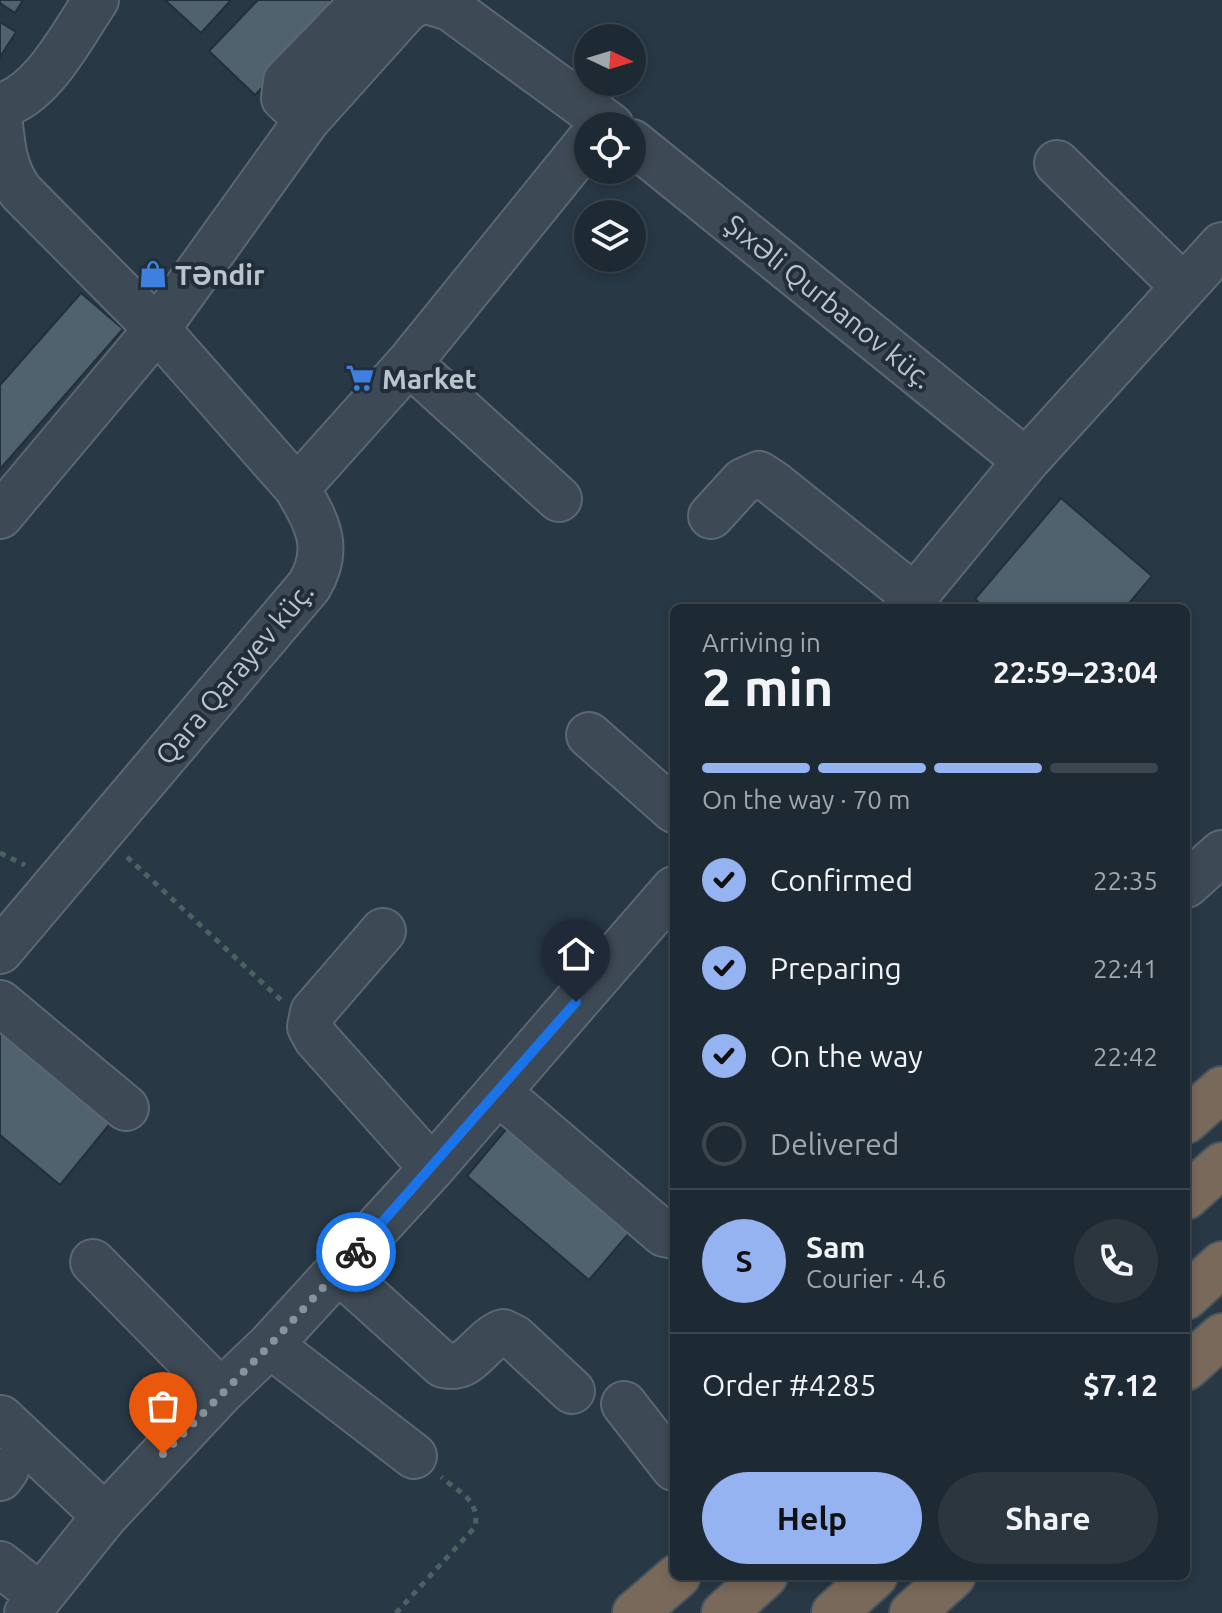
<!DOCTYPE html>
<meta charset="utf-8">
<style>
:root{--surface:#1e2a33;--page:#2b363f;--text:#f1f3f6;--muted:#a1a7ac;--line:#3c464e;--accent:#95b2f1}
body{margin:0;font-family:Ubuntu,sans-serif;background:var(--page);color:var(--text);height:100vh;display:flex;flex-direction:column;font-size:30px;white-space:nowrap}
*{box-sizing:border-box;margin:0}
p{font-size:26px;color:var(--muted)}
.icon{flex:none;width:44px;height:44px;fill:none;stroke:currentColor;stroke-width:2;stroke-linecap:round;stroke-linejoin:round}
.map{position:relative;flex:1;overflow:hidden}
.panel{position:absolute;left:670px;top:604px;width:520px;height:976px;display:flex;flex-direction:column;background:var(--surface);border-radius:12px;box-shadow:0 4px 12px #0003,0 0 0 2px var(--line)}
.panel>*{flex:none}
.needle{width:52px;rotate:94deg}
.buttons{position:absolute;left:574px;top:24px;display:grid;gap:16px}
.buttons a{display:grid;place-items:center;width:72px;height:72px;border-radius:50%;background:var(--surface);box-shadow:0 4px 12px #0003,0 0 0 2px var(--line);font-size:40px}
.pin{position:absolute;display:grid;place-items:center;width:68px;height:68px;color:#fff;margin:-82px -34px;border-radius:50% 50% 50% 0;rotate:-45deg;box-shadow:0 0 8px #0007}
.pin .icon{rotate:45deg}
.courier{position:absolute;display:grid;place-items:center;width:80px;height:80px;margin:-40px;border:6px solid #1a73e8;border-radius:50%;background:#fff;color:#222;box-shadow:0 2px 10px #0007}
.summary em{font-style:normal;font-weight:700}
.summary div{display:flex;flex-direction:column-reverse}
.summary{display:flex;align-items:center;justify-content:space-between;height:136px;padding:0 32px}
h1{font-size:52px;font-weight:700;line-height:60px}
.bar{display:grid;grid-template-columns:repeat(4,1fr);gap:12px 8px;align-content:center;height:96px;padding:0 32px}
.bar i{height:10px;border-radius:6px;background:var(--line)}
.bar .selected{background:var(--accent)}
.bar p{grid-column:span 4}
.line{display:flex;align-items:center;gap:20px;padding:0 32px;border-top:2px solid var(--line)}
.line div{flex:1}
.round{display:grid;place-items:center;flex:none;width:84px;height:84px;border-radius:42px;background:var(--page)}
ol{padding:0 32px;list-style:none}
li{display:flex;align-items:center;gap:24px;height:88px}
li p{margin-inline-start:auto}
li .icon{padding:8px;border-radius:50%;background:var(--accent);color:#111;stroke-width:4}
li:last-child{color:var(--muted)}
li i{width:44px;height:44px;border:4px solid var(--line);border-radius:50%}
.primary-button{display:flex;gap:16px;margin-top:auto;padding:16px 32px}
.primary-button a{flex:1;height:92px;border-radius:48px;background:var(--accent);color:#111;font-size:32px;font-weight:700;line-height:92px;text-align:center}
.primary-button a+a{background:var(--page);color:var(--text)}
.map>svg:first-child{display:block}
</style>
<div class="map">
<svg width="1222" height="1613" viewBox="0 0 1222 1613">
<rect width="100%" height="100%" fill="#283844"/>
<path fill="#51626f" stroke="#23303b" stroke-width="2" d="M0 0H23L15 13 0 3Z
M165 0H231L201 33Z
M258 0H345L255 95 209 51Z
M0 22 16 32 0 57Z
M81 293 123 329 0 469V385Z
M1061 498 1152 576 1125 608H985L975 599Z
M0 1026 113 1120 60 1185 0 1135Z
M513 1121 636 1225 589 1280 467 1176Z"/>
<g fill="none" stroke-linecap="round" stroke-linejoin="round">
<defs>
<path id="minor" d="M423 0 450 8 611 126
M0 106C43 95 72 35 96 0
M307 120 284 98 286 81 365 0
M0 124C3 152 5 170 21 192L157 329 297 488C317 523 332 548 309 586L0 951
M632 142 1026 461
M1057 163 1184 287
M409 363 559 499
M297 488 409 363 588 142
M0 516 157 329 307 120 404 12 411 6 423 1
M711 516 743 481 759 474 773 483 914 596
M905 608 1026 461 1222 245
M589 735 674 810
M1186 885 1222 853
M383 931 313 1012 310 1027 316 1038 432 1168
M0 1003 126 1108
M498 1092 664 1234 674 1236
M93 1262 221 1392
M339 1271 443 1365C471 1372 478 1342 503 1332L515 1338 572 1391
M270 1345 414 1456
M624 1404 674 1468
M1 1418 105 1516
M0 1478 6 1470
M0 1564 40 1596
M27 1613 105 1516 221 1392 270 1345 432 1168 674 889"/>
<path id="highway" d="M1186 1121 1222 1089
M1186 1197 1222 1165
M1186 1297 1222 1264
M1186 1368 1222 1336
M635 1613 678 1576
M724 1613 765 1576
M834 1613 875 1576
M912 1613 953 1576"/>
</defs>
<use href="#minor" stroke="#5b6771" stroke-width="48"/>
<use href="#highway" stroke="#47545e" stroke-width="48"/>
<path stroke="#4b6262" stroke-width="5" stroke-dasharray="6 6" stroke-linecap="butt" d="M0 853 25 865
M127 857 281 1000
M396 1613 475 1527C480 1500 460 1493 441 1477"/>
<use href="#minor" stroke="#3d4954" stroke-width="44"/>
<use href="#highway" stroke="#79695a" stroke-width="44"/>
</g>
<g fill="none" stroke-linecap="round" stroke-linejoin="round">
<path stroke="#87939d" stroke-width="8" stroke-dasharray="0 14.4" d="M163 1454 270 1345 356 1252"/>
<path stroke="#1a73e8" stroke-width="10" d="M356 1252 576 1002"/>
</g>
<defs>
<symbol id="shop-bare" viewBox="-9 -9 18 18"><path d="M-5-2.5h2.3a2.7 3.5 0 0 1 5.4 0H5L5.5 6h-11ZM-1.5-2.5h3a1.5 2.3 0 0 0-3 0Z" fill="#3f7fe0" stroke="#212e39" stroke-width="2.5" paint-order="stroke"/></symbol>
<symbol id="supermarket-bare" viewBox="-9 -9 18 18"><path d="M-6-5.5h2.5l.6 2H6L4.5 2H-2.5L-4.4-4H-6ZM-1.5 3.2a1.3 1.3 0 1 0 .1 0ZM3 3.2a1.3 1.3 0 1 0 .1 0Z" fill="#3f7fe0" stroke="#212e39" stroke-width="2.5" paint-order="stroke"/></symbol>
</defs>
<g fill-rule="evenodd">
<use href="#shop-bare" x="133" y="254" width="40" height="40"/>
<use href="#supermarket-bare" x="340" y="358" width="40" height="40"/>
</g>
<g text-anchor="middle" dominant-baseline="central" stroke-width="8" stroke-linejoin="round" paint-order="stroke">
<g font-size="28" font-weight="bold" fill="#bac4cd" stroke="#212e39" text-anchor="start">
<text x="175" y="274">Təndir</text>
<text x="382" y="378">Market</text>
</g>
<g font-size="28" fill="#bac4cd" stroke="#212e39">
<text transform="translate(829 301) rotate(39)">Şıxəli Qurbanov küç.</text>
<text transform="translate(234 673) rotate(-50)">Qara Qarayev küç.</text>
</g>
</g>
</svg>
<div class="buttons">
<a><svg class="needle" viewBox="-14 -14 28 28"><path d="M0-13l5 13h-10z" fill="#e53935"/><path d="M0 13l5-13h-10z" fill="#a1a7ac"/></svg></a>
<a><svg class="icon" aria-label="locate" viewBox="0 0 24 24"><circle cx="12" cy="12" r="6"/><path d="M12 2v4M12 18v4M2 12h4M18 12h4"/></svg></a>
<a><svg class="icon" aria-label="layers" viewBox="0 0 24 24"><path d="M12 4l9 5-9 5-9-5zM3 14l9 5 9-5"/></svg></a>
</div>
<div class="pin" style="left:163px;top:1454px;background:#ea580c"><svg class="icon" aria-label="bag" viewBox="0 0 24 24"><path d="M5 8h14l-1 12H6zM9 8a3 3 0 0 1 6 0"/></svg></div>
<div class="pin" style="left:576px;top:1002px;background:#1f2937"><svg class="icon" aria-label="home" viewBox="0 0 24 24"><path d="M3 11l9-7 9 7M6 9v11h12V9"/></svg></div>
<div class="courier" style="left:356px;top:1252px"><svg class="icon" aria-label="bike" viewBox="0 0 24 24"><circle cx="6" cy="16" r="4"/><circle cx="18" cy="16" r="4"/><path d="M6 16l4-8h5l3 8M10 8l3 8H6M13 5h3"/></svg></div>
<section class="panel">
<div class="summary"><div><h1>2 min</h1><p>Arriving in</p></div><em>22:59–23:04</em></div>
<div class="bar"><i class="selected"></i><i class="selected"></i><i class="selected"></i><i></i><p>On the way · 70 m</p></div>
<ol>
<li><svg class="icon" aria-label="check" viewBox="0 0 24 24"><path d="M5 12l5 5 9-10"/></svg>Confirmed<p>22:35</p></li>
<li><svg class="icon" aria-label="check" viewBox="0 0 24 24"><path d="M5 12l5 5 9-10"/></svg>Preparing<p>22:41</p></li>
<li><svg class="icon" aria-label="check" viewBox="0 0 24 24"><path d="M5 12l5 5 9-10"/></svg>On the way<p>22:42</p></li>
<li><i></i>Delivered</li>
</ol>
<div class="line" style="height:144px"><b class="round" style="background:var(--accent);color:#111">S</b><div><b>Sam</b><p>Courier · 4.6</p></div><a class="round"><svg class="icon" aria-label="phone" viewBox="0 0 24 24"><path d="M5 4h4l2 5-3 2q2 4 5 5l2-3 5 2v4C11 20 4 13 5 4z"/></svg></a></div>
<div class="line" style="height:104px"><div>Order #4285</div><b>$7.12</b></div>
<div class="primary-button"><a>Help</a><a>Share</a></div>
</section>
</div>
